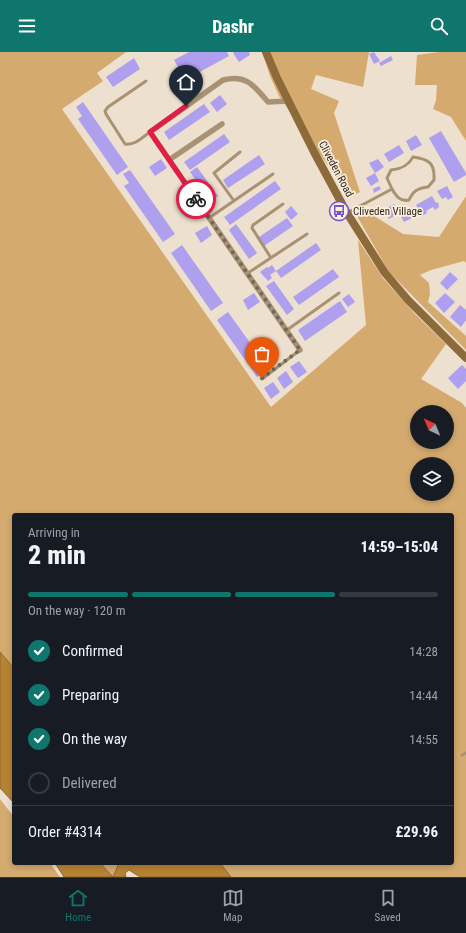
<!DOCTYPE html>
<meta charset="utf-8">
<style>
:root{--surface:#171b24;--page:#20242c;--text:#f1f3f6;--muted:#9ea1a6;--line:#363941;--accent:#0f766e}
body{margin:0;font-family:"Roboto Condensed",sans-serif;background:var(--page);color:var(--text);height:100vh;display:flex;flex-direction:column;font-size:15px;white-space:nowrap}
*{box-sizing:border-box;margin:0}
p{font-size:13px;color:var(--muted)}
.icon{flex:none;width:22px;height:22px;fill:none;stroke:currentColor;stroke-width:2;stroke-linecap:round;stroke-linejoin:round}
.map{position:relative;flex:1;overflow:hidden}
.drawer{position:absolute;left:12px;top:461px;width:442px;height:352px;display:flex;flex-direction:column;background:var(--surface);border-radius:4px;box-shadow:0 2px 6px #0003}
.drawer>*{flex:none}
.needle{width:26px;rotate:316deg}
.tools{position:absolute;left:410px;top:353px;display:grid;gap:8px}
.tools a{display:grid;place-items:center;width:44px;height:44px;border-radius:50%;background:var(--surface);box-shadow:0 2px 6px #0003;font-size:20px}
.pin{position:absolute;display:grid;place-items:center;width:34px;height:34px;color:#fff;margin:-41px -17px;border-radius:50% 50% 50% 0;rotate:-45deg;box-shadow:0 0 4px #0007}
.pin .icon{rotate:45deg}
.courier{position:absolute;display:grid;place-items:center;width:40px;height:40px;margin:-20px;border:3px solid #e11d48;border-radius:50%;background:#fff;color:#222;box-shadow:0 1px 5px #0007}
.summary em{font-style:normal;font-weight:800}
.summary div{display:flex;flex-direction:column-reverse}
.summary{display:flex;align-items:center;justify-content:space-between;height:68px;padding:0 16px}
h1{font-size:26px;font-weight:800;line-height:30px}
.bar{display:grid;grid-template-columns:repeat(4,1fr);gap:6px 4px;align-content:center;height:48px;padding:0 16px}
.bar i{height:5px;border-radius:3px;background:var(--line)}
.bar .active{background:var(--accent)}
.bar p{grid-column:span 4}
.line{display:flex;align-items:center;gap:10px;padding:0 16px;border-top:1px solid var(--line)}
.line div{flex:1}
ol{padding:0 16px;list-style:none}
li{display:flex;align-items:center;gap:12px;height:44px}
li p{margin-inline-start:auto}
li .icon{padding:4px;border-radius:50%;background:var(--accent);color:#fff;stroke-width:4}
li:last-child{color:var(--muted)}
li i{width:22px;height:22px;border:2px solid var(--line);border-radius:50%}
header{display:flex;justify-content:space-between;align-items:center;height:52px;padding:0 16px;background:var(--accent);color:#fff;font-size:18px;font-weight:800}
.menu{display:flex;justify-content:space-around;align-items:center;height:56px;border-top:1px solid var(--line);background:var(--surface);font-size:11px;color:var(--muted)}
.menu a{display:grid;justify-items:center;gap:2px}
.menu .active{color:var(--accent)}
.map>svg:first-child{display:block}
</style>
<header><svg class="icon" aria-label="menu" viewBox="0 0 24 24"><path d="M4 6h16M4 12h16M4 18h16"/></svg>Dashr<svg class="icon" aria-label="search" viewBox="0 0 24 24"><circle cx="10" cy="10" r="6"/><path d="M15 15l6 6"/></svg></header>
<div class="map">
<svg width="466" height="825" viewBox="0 0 466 825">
<rect width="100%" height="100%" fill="#eee0ce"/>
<path fill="#d4aa6f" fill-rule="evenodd" d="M0 0H126L97 21 103 29 62 57 271 355 366 273 358 188 383 226 416 263 446 292 421 327 462 351 466 356V825H231L220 811H452V463H14V616L0 600ZM417 360H447V390H417ZM417 412H447V442H417Z
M262 0H369L363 35 316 23 311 37 339 49 334 61 360 140 350 145 279 44 270 24Z
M439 0H466V89L451 65 433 57 436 48 437 33H415L417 3Z
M466 144V211L464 209 431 218 420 223 429 231 430 242 428 250 466 284V298L389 220 358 166V159L363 157 403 182 439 185Z
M0 747 14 765V811H50L60 825H0Z
M100 811H119L113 825Z"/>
<path fill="#b78332" stroke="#8e672d" d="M0 600 14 616V751L0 736Z
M55 811H100L113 825H64Z
M119 811H220L231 825H140L129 818 125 821 126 825H113Z"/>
<path fill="#ae9fef" d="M189 0H227L229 4 185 28 174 8Z
M234 0H249L250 3 239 10 233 1Z
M374 0 380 9 374 12 369 2Z
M391 4 393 8 381 14 379 11Z
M134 6 140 17 113 35 106 25Z
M220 43 227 52 217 60 210 51Z
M83 50 128 115 117 123 78 67 82 64 76 55Z
M204 52 210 60 169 88 164 80Z
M441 79 466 121V123L454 130 429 86Z
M224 82 230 90 190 118 184 110Z
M416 83 422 93 411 99 406 89Z
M399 93 404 101 389 110 384 102Z
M259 103 265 112 228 136 223 128Z
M161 107 167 116 155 124 149 115Z
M378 107 384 115 375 121 369 111Z
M197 115 218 144 210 149 190 120Z
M130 118 175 182 163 190 124 134 129 131 123 122Z
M375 121 379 129 371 134 366 126Z
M275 129 281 137 230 173 224 165Z
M379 134 381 137 374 141 373 137Z
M447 134 453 145 448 148 446 145 442 147 437 139Z
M432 144 436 151 438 150 439 155 435 158 433 155 426 159 427 161 422 164 416 153Z
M394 152 399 161 389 167 384 158Z
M291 154 298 162 291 168 285 160Z
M408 156 414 165 404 170 399 161Z
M287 166 293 174 264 194 259 185Z
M236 172 257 201 249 207 229 178Z
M207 174 212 183 201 191 195 181Z
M316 191 321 198 281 226 276 219 270 223 272 226 268 229 260 220 267 215 268 216 272 213 276 219Z
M182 193 223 251 211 259 171 201Z
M333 217 339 225 299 253 293 245Z
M450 220 458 227 447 238 440 231Z
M274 229 294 257 287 263 266 234Z
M254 241 260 250 248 258 243 248Z
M445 241 455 250 444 261 435 251Z
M349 242 355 250 348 255 342 247Z
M340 249 347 260 305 289 298 278Z
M460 253 466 258V268L461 275 450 265Z
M228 260 269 317 257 325 217 268Z
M299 309 307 320 298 326 290 315Z
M462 313 466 317V329L458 337 448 326Z
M286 319 293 330 284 337 277 326Z
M273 330 280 340 271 347 264 336Z"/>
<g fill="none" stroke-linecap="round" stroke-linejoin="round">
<path stroke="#a99273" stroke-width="3" d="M146 29 108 55 105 59 106 62 125 92C134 94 143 85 150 80
M234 149 214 121 240 100
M347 161 392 137 387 126 391 118C401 117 408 114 413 105 429 107 435 111 434 128L428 135C418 136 413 139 409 148 400 150 396 144 392 137
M209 166 273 122
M271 206 252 176 253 173 283 152
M248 221 307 182
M287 278 339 241
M262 327 300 298
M462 703 466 701"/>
<path stroke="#a99273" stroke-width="5.5" d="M289 49 268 50C254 34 247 22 223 28L150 80 300 298
M169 108 222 72"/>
<path stroke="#8c6a3a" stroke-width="8" d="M266 0 277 26 314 100 347 161 385 221 408 248 466 306"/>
</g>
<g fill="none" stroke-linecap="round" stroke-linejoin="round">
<path stroke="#71685d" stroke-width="4" stroke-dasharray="0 7.2" d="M196 147 300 298 262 326"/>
<path stroke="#e11d48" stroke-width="5" d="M186 54 150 80 196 147"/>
</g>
<defs>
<symbol id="bus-ring" viewBox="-11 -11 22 22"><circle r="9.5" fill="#fceedb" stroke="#7453cc" stroke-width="1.5"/><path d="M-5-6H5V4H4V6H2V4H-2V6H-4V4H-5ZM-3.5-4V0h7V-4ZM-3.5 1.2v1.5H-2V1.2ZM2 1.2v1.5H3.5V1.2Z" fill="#7453cc"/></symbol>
</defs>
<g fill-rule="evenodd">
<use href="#bus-ring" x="328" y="148" width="22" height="22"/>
</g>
<g text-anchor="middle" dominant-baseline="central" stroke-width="3.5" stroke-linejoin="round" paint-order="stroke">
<g font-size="11" fill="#2d2720" stroke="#fceedb">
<text transform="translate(336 117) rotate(62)">Cliveden Road</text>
</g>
<g font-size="11" fill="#2d2720" stroke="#fceedb" text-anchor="start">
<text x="353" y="159">Cliveden Village</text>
</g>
</g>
</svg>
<div class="tools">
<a><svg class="needle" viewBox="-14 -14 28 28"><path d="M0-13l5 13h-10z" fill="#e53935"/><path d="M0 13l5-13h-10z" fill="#9ea1a6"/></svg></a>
<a><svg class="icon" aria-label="layers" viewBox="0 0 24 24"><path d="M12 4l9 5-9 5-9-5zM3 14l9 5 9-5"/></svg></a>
</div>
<div class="pin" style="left:262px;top:326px;background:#ea580c"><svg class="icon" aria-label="bag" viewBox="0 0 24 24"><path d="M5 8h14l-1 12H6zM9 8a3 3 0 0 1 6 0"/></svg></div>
<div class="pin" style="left:186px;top:54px;background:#1f2937"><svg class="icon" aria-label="home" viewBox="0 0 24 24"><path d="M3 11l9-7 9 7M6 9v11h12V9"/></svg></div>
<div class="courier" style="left:196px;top:147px"><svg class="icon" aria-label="bike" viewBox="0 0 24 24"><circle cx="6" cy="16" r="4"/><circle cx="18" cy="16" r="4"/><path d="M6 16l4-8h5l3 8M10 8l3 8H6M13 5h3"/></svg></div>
<section class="drawer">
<div class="summary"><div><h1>2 min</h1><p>Arriving in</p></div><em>14:59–15:04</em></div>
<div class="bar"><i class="active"></i><i class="active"></i><i class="active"></i><i></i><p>On the way · 120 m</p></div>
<ol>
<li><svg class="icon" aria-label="check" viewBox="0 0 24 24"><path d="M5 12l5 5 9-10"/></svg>Confirmed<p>14:28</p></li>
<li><svg class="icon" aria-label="check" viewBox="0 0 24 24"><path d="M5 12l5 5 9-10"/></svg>Preparing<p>14:44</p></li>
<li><svg class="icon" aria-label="check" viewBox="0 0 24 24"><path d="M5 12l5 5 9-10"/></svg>On the way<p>14:55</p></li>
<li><i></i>Delivered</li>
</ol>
<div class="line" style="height:52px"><div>Order #4314</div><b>£29.96</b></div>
</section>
</div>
<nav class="menu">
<a class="active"><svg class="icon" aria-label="home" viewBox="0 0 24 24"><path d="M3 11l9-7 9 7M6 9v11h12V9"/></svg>Home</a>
<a><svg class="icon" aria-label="map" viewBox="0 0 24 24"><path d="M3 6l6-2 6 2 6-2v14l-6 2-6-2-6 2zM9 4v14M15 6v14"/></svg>Map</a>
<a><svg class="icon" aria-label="saved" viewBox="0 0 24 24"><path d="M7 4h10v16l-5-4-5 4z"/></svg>Saved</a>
</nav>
